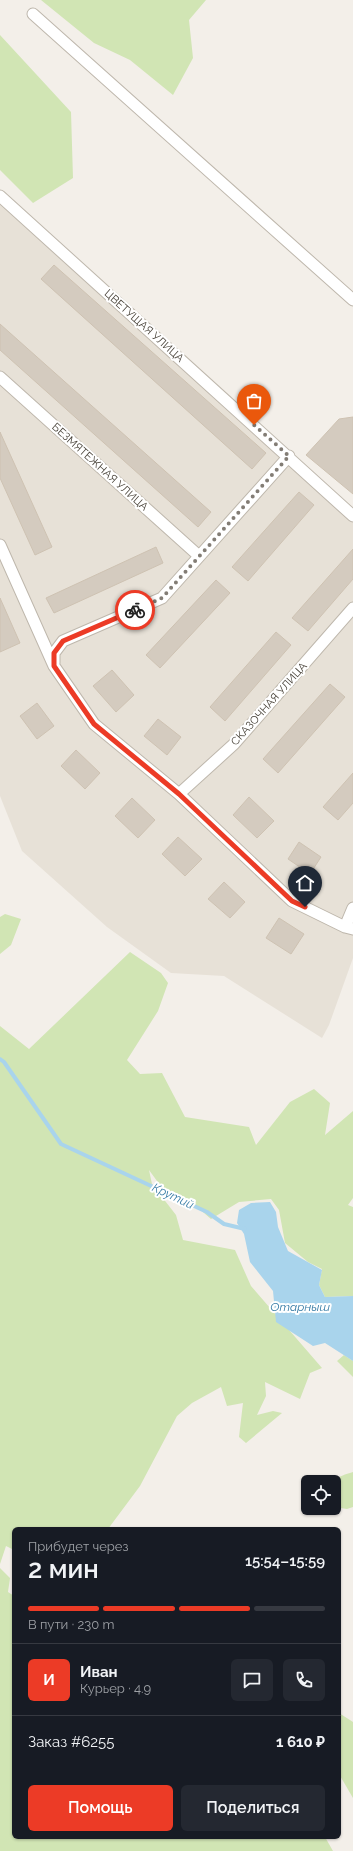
<!DOCTYPE html>
<html lang="ru">
<meta charset="utf-8">
<style>
:root{--surface:#171b24;--page:#242831;--text:#f1f3f6;--muted:#9ea1a6;--line:#363941;--accent:#ec3b26}
body{margin:0;font-family:Raleway,sans-serif;background:var(--page);color:var(--text);height:100vh;display:flex;flex-direction:column;font-size:15px;white-space:nowrap}
*{box-sizing:border-box;margin:0}
p{font-size:13px;color:var(--muted)}
.icon{flex:none;width:22px;height:22px;fill:none;stroke:currentColor;stroke-width:2;stroke-linecap:round;stroke-linejoin:round}
.map{position:relative;flex:1;overflow:hidden}
.drawer{position:absolute;left:12px;top:1527px;width:329px;height:312px;display:flex;flex-direction:column;background:var(--surface);border-radius:6px;box-shadow:0 1px 3px #0004}
.drawer>*{flex:none}
.fabs{position:absolute;left:301px;top:1475px;display:grid;gap:8px}
.fabs a{display:grid;place-items:center;width:40px;height:40px;border-radius:6px;background:var(--surface);box-shadow:0 1px 3px #0004;font-size:20px}
.pin{position:absolute;display:grid;place-items:center;width:34px;height:34px;color:#fff;margin:-41px -17px;border-radius:50% 50% 50% 0;rotate:-45deg;box-shadow:0 0 4px #0007}
.pin .icon{rotate:45deg}
.courier{position:absolute;display:grid;place-items:center;width:40px;height:40px;margin:-20px;border:3px solid #ec3b26;border-radius:50%;background:#fff;color:#222;box-shadow:0 1px 5px #0007}
.overview em{font-style:normal;font-weight:600}
.overview div{display:flex;flex-direction:column-reverse}
.overview{display:flex;align-items:center;justify-content:space-between;height:68px;padding:0 16px}
h1{font-size:26px;font-weight:600;line-height:30px}
.bar{display:grid;grid-template-columns:repeat(4,1fr);gap:6px 4px;align-content:center;height:48px;padding:0 16px}
.bar i{height:5px;border-radius:3px;background:var(--line)}
.bar .selected{background:var(--accent)}
.bar p{grid-column:span 4}
.line{display:flex;align-items:center;gap:10px;padding:0 16px;border-top:1px solid var(--line)}
.line div{flex:1}
.round{display:grid;place-items:center;flex:none;width:42px;height:42px;border-radius:6px;background:var(--page)}
.primary-button{display:flex;gap:8px;margin-top:auto;padding:8px 16px}
.primary-button a{flex:1;height:46px;border-radius:6px;background:var(--accent);color:#fff;font-size:16px;font-weight:600;line-height:46px;text-align:center}
.primary-button a+a{background:var(--page);color:var(--text)}
.map>svg:first-child{display:block}
</style>
<div class="map">
<svg width="353" height="1851" viewBox="0 0 353 1851">
<rect width="100%" height="100%" fill="#f3efe9"/>
<path fill="#e7e1d7" d="M0 191 353 508V958L329 1025 322 1038 224 976 171 973 107 927 22 851 0 796Z"/>
<path fill="#d1e5b4" d="M41 0H206L189 20 193 58 173 95 130 60 94 43Z
M0 35 71 112 73 178 33 203 0 170Z
M5 914 21 919 11 945 0 954V917Z
M130 952 161 973 168 983 158 1011 127 1060 140 1074 162 1073 185 1117 249 1127 256 1145 290 1102 314 1089 330 1103 325 1135 353 1111V1198L348 1205 353 1207V1296L325 1297 319 1285 322 1269 308 1262 285 1243 279 1210 271 1199 239 1202 211 1219 189 1200 165 1192 149 1170 152 1184 176 1215 183 1240 235 1250 251 1286 322 1368 310 1373 300 1399 265 1382 266 1396 257 1415 273 1411 282 1413 246 1443 239 1437 243 1403 227 1406 221 1387 192 1403 177 1416 140 1486 108 1529H14V1550L6 1546 0 1564V1026L29 1049Z
M344 1355 353 1361V1377L337 1361Z
M353 1472V1507L347 1509 334 1507C334 1484 328 1479 353 1472Z
M0 1568 10 1578 8 1592 14 1596V1837H325L333 1851H0Z
M339 1713 353 1722V1798L339 1774Z"/>
<path fill="#a9d4ec" d="M270 1202 276 1212 278 1227 288 1251 322 1270 319 1285 325 1297 353 1296V1361L325 1343 313 1346 276 1322 273 1291 250 1262 244 1234 237 1223 239 1210 251 1203Z"/>
<g fill="none" stroke-linecap="round" stroke-linejoin="round">
<path stroke="#a9d4ec" stroke-width="4" d="M0 1059 4 1062 61 1144 207 1212 224 1224 245 1229"/>
</g>
<path fill="#d4cbbf" stroke="#cec2b2" d="M54 265 266 453 252 469 41 279Z
M0 324 211 512 198 527 0 350Z
M353 417V494L306 455 339 419Z
M0 432 52 547 35 555 0 478Z
M299 492 314 505 248 581 232 567Z
M156 547 163 563 54 613 46 598Z
M353 549V579L308 631 292 618Z
M216 580 230 593 160 668 146 655Z
M0 598 20 643 0 652Z
M276 632 291 645 225 721 210 707Z
M112 670 134 695 116 712 93 686Z
M330 684 345 697 278 773 263 759Z
M37 703 54 726 37 739 20 716Z
M158 719 181 737 167 755 144 736Z
M76 750 100 773 85 789 61 766Z
M353 773V803L338 820 323 807Z
M249 797 274 821 257 838 233 815Z
M132 798 155 820 138 838 115 816Z
M178 837 202 859 185 876 162 854Z
M299 842 321 857 310 874 288 859Z
M224 882 245 902 230 918 208 899Z
M279 918 304 934 291 954 266 938Z"/>
<g fill="none" stroke-linecap="round" stroke-linejoin="round">
<defs>
<path id="minor" d="M33 14 353 300
M0 196 353 516
M0 377 199 556
M0 545 54 666 94 724 179 794 292 901 345 927 353 929
M54 663V653L63 641 162 598 289 456
M179 794 234 744 353 608
M345 927 353 908"/>
</defs>
<use href="#minor" stroke="#beb7ac" stroke-width="13"/>
<use href="#minor" stroke="#fff" stroke-width="11"/>
</g>
<g fill="none" stroke-linecap="round" stroke-linejoin="round">
<path stroke="#837d75" stroke-width="4" stroke-dasharray="0 7.2" d="M135 610 162 598 289 456 254 425"/>
<path stroke="#ec3b26" stroke-width="5" d="M135 610 63 641 54 653V666L94 724 179 794 292 901 305 907"/>
</g>
<g text-anchor="middle" dominant-baseline="central" stroke-width="4" stroke-linejoin="round" paint-order="stroke">
<g font-size="11" fill="#464037" stroke="#fff">
<text transform="translate(144 326) rotate(42)">ЦВЕТУЩАЯ УЛИЦА</text>
<text transform="translate(100 467) rotate(42)">БЕЗМЯТЕЖНАЯ УЛИЦА</text>
<text transform="translate(269 704) rotate(-48)">СКАЗОЧНАЯ УЛИЦА</text>
</g>
<g font-size="12" font-style="italic" fill="#357aa4" stroke="#fff">
<text transform="translate(173 1196) rotate(25)">Крутий</text>
<text x="300" y="1307">Отарныш</text>
</g>
</g>
</svg>
<div class="fabs">
<a><svg class="icon" aria-label="locate" viewBox="0 0 24 24"><circle cx="12" cy="12" r="6"/><path d="M12 2v4M12 18v4M2 12h4M18 12h4"/></svg></a>
</div>
<div class="pin" style="left:254px;top:425px;background:#ea580c"><svg class="icon" aria-label="bag" viewBox="0 0 24 24"><path d="M5 8h14l-1 12H6zM9 8a3 3 0 0 1 6 0"/></svg></div>
<div class="pin" style="left:305px;top:907px;background:#1f2937"><svg class="icon" aria-label="home" viewBox="0 0 24 24"><path d="M3 11l9-7 9 7M6 9v11h12V9"/></svg></div>
<div class="courier" style="left:135px;top:610px"><svg class="icon" aria-label="bike" viewBox="0 0 24 24"><circle cx="6" cy="16" r="4"/><circle cx="18" cy="16" r="4"/><path d="M6 16l4-8h5l3 8M10 8l3 8H6M13 5h3"/></svg></div>
<section class="drawer">
<div class="overview"><div><h1>2 мин</h1><p>Прибудет через</p></div><em>15:54–15:59</em></div>
<div class="bar"><i class="selected"></i><i class="selected"></i><i class="selected"></i><i></i><p>В пути · 230 m</p></div>
<div class="line" style="height:72px"><b class="round" style="background:var(--accent);color:#fff">И</b><div><b>Иван</b><p>Курьер · 4.9</p></div><a class="round"><svg class="icon" aria-label="chat" viewBox="0 0 24 24"><path d="M4 5h16v11H9l-5 4z"/></svg></a><a class="round"><svg class="icon" aria-label="phone" viewBox="0 0 24 24"><path d="M5 4h4l2 5-3 2q2 4 5 5l2-3 5 2v4C11 20 4 13 5 4z"/></svg></a></div>
<div class="line" style="height:52px"><div>Заказ #6255</div><b>1 610 ₽</b></div>
<div class="primary-button"><a>Помощь</a><a>Поделиться</a></div>
</section>
</div>
